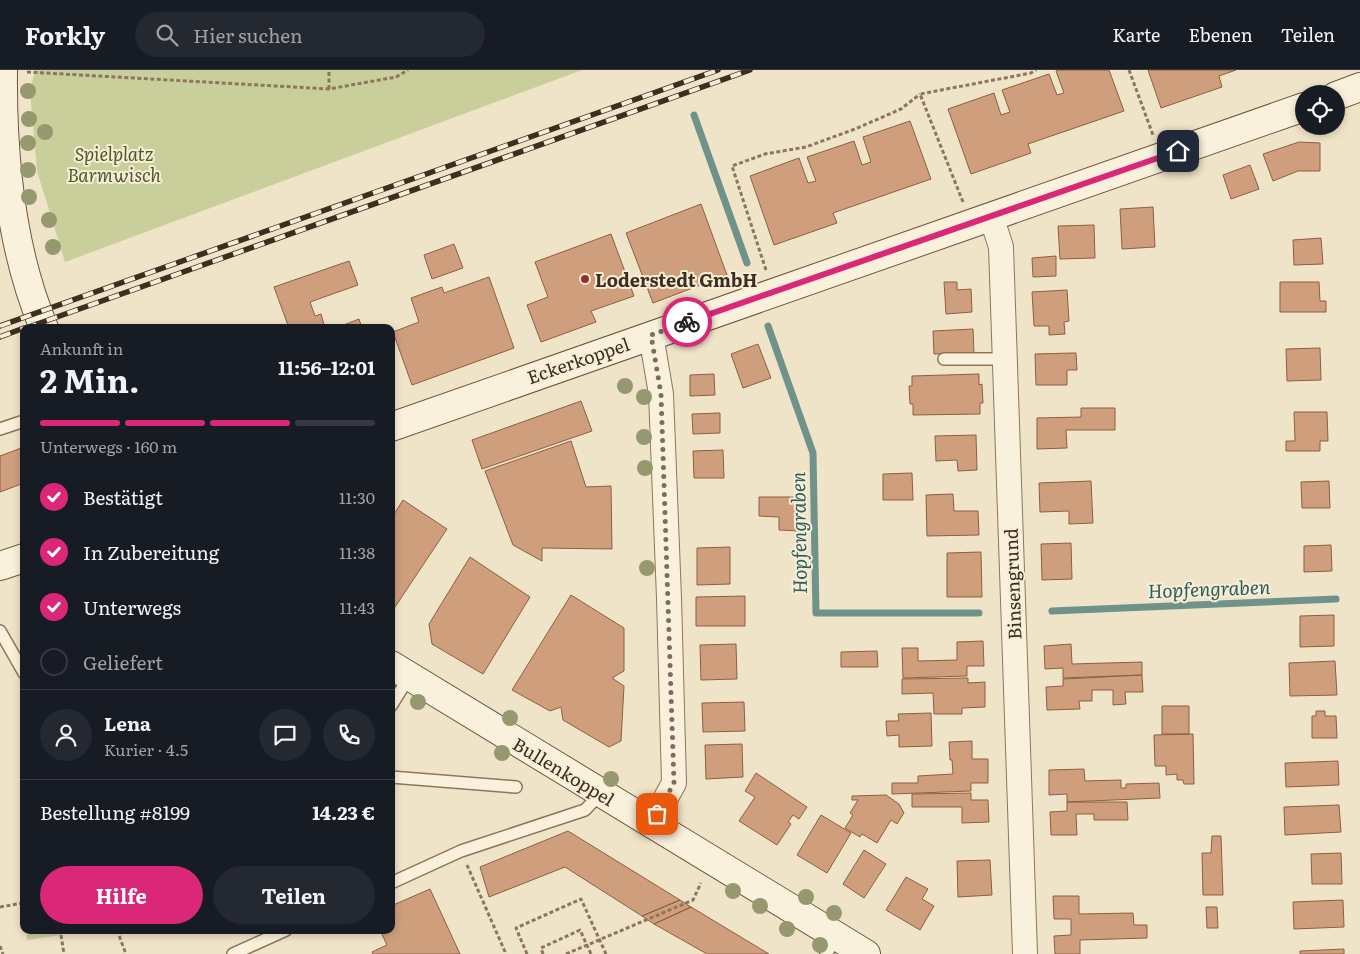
<!DOCTYPE html>
<html lang="de">
<meta charset="utf-8">
<style>
:root{--surface:#171b24;--page:#242831;--text:#f1f3f6;--muted:#9ea1a6;--line:#363941;--accent:#db2777}
body{margin:0;font-family:Literata,serif;background:var(--page);color:var(--text);height:100vh;display:flex;flex-direction:column;font-size:19px;white-space:nowrap}
*{box-sizing:border-box;margin:0}
p{font-size:16px;color:var(--muted)}
.icon{flex:none;width:28px;height:28px;fill:none;stroke:currentColor;stroke-width:2;stroke-linecap:round;stroke-linejoin:round}
.map{position:relative;flex:1;overflow:hidden}
.details{position:absolute;left:20px;top:254px;width:375px;height:610px;display:flex;flex-direction:column;background:var(--surface);border-radius:10px;box-shadow:0 2px 8px #0003}
.details>*{flex:none}
.buttons{position:absolute;left:1295px;top:15px;display:grid;gap:10px}
.buttons a{display:grid;place-items:center;width:50px;height:50px;border-radius:50%;background:var(--surface);box-shadow:0 2px 8px #0003;font-size:25px}
.pin{position:absolute;display:grid;place-items:center;width:42px;height:42px;color:#fff;margin:-21px;border-radius:10px;box-shadow:0 2px 8px #0006}
.courier{position:absolute;display:grid;place-items:center;width:50px;height:50px;margin:-25px;border:4px solid #db2777;border-radius:50%;background:#fff;color:#222;box-shadow:0 1px 6px #0007}
.overview em{font-style:normal;font-weight:700}
.overview div{display:flex;flex-direction:column-reverse}
.overview{display:flex;align-items:center;justify-content:space-between;height:85px;padding:0 20px}
h1{font-size:32px;font-weight:700;line-height:38px}
.bar{display:grid;grid-template-columns:repeat(4,1fr);gap:8px 5px;align-content:center;height:60px;padding:0 20px}
.bar i{height:6px;border-radius:4px;background:var(--line)}
.bar .current{background:var(--accent)}
.bar p{grid-column:span 4}
.line{display:flex;align-items:center;gap:12px;padding:0 20px;border-top:1px solid var(--line)}
.line div{flex:1}
.round{display:grid;place-items:center;flex:none;width:52px;height:52px;border-radius:26px;background:var(--page)}
ol{padding:0 20px;list-style:none}
li{display:flex;align-items:center;gap:15px;height:55px}
li p{margin-inline-start:auto}
li .icon{padding:5px;border-radius:50%;background:var(--accent);color:#fff;stroke-width:4}
li:last-child{color:var(--muted)}
li i{width:28px;height:28px;border:2px solid var(--line);border-radius:50%}
.action{display:flex;gap:10px;margin-top:auto;padding:10px 20px}
.action a{flex:1;height:58px;border-radius:30px;background:var(--accent);color:#fff;font-size:20px;font-weight:700;line-height:58px;text-align:center}
.action a+a{background:var(--page);color:var(--text)}
header{display:flex;align-items:center;gap:30px;box-sizing:border-box;height:70px;padding:0 25px;background:var(--surface);border-bottom:1px solid var(--line)}
header strong{font-size:24px}
nav{display:flex;gap:28px;margin-inline-start:auto;font-size:18px}
.search{width:350px;height:45px;background:var(--page);display:flex;align-items:center;gap:12px;box-sizing:border-box;padding:0 18px;border-radius:28px;color:var(--muted);font-size:19px}
.map>svg:first-child{display:block}
</style>
<header>
<strong>Forkly</strong>
<div class="search"><svg class="icon" aria-label="search" viewBox="0 0 24 24"><circle cx="10" cy="10" r="6"/><path d="M15 15l6 6"/></svg>Hier suchen</div>
<nav><a>Karte</a><a>Ebenen</a><a>Teilen</a></nav>
</header>
<div class="map">
<svg width="1360" height="884" viewBox="0 0 1360 884">
<rect width="100%" height="100%" fill="#f0e4c8"/>
<path fill="#c9cf9b" d="M35 0H582L65 192 37 101 30 21Z
M26 860H60L61 865 27 870Z"/>
<g fill="none" stroke-linecap="round" stroke-linejoin="round">
<path stroke="#6f938a" stroke-width="7" d="M694 45 747 193
M768 256 813 383 816 543H979
M1052 541 1336 529"/>
</g>
<path fill="#cf9f7d" stroke="#8d5f41" d="M1058 0H1109L1124 41 1028 74 1031 83 971 104 948 39 994 23 1001 45 1010 42 1002 20 1049 4 1057 25 1064 23 1056 1Z
M1148 0H1236L1219 6 1222 17 1161 38Z
M910 51 931 109 833 143 837 153 774 175 750 106 799 88 808 113 816 111 807 87 854 71 862 95 871 92 863 67Z
M1299 72 1320 73V101H1298L1273 111 1263 84Z
M1250 95 1259 119 1231 129 1223 105Z
M701 134 727 205 653 233 626 163Z
M1153 137 1155 177 1122 179 1120 139Z
M1094 155 1095 188 1060 189 1058 156Z
M611 164 634 226 591 241 596 252 541 272 527 235 548 227 535 192Z
M1321 168 1323 194 1294 195 1293 170Z
M454 174 463 198 432 209 424 185Z
M1056 186V206L1033 207 1032 188Z
M349 191 358 215 310 232 315 246 321 244 325 258H289L274 217Z
M489 207 514 278 412 315 393 262 419 252 411 228 442 217 444 223Z
M944 212H957V220L971 219 972 242 946 244Z
M1280 212H1319L1320 231H1326V242H1280Z
M1067 220 1069 251 1064 252 1065 264 1049 265V256H1034L1032 222Z
M359 249 362 258H336Z
M973 259 974 283 934 284 933 261Z
M758 274 771 308 743 318 731 284Z
M1320 278 1321 310 1287 311 1286 279Z
M1072 283H1076L1077 300H1067V315H1036L1035 284Z
M714 304 715 325 690 326V305Z
M979 304V315L982 314 983 333H980V344L913 345V334H910L909 316H912V306Z
M581 331 592 361 482 399 472 370Z
M1081 338H1115V360H1066L1067 378 1037 379V348L1081 347Z
M1294 342H1327L1328 371H1320V381H1286V371H1295Z
M720 343V363L693 364 692 344Z
M976 365 977 400 958 401 957 390 936 391 935 366Z
M571 371 586 417 611 416 612 479 542 478V491L513 475 485 401Z
M24 377V413L0 422V386Z
M723 380 724 408H694L693 381Z
M912 403 913 430H883V404Z
M1091 411 1093 453 1069 454V441L1040 442 1039 413Z
M1329 411 1330 438H1302L1301 412Z
M953 424 954 441H978L979 465 927 466 926 425Z
M759 427H800L799 461 779 460V447L759 446Z
M403 430 447 459 391 543V449Z
M1071 473 1072 509 1042 510 1041 474Z
M1331 475 1332 501 1304 502V476Z
M730 477V514L697 515V478Z
M981 482 982 527H947V483Z
M470 487 530 527 483 604 432 574 429 554Z
M571 525 624 558V601L612 608 624 616 621 671 609 677 563 650 561 637 550 641 512 620Z
M745 526V556H696V527Z
M1334 545V576L1300 577V546Z
M983 571 984 596H967V606L903 608 902 578H918V591L957 590V572Z
M736 574 737 609 701 610 700 575Z
M1071 574 1072 594 1142 592V605L1063 608V598L1045 599 1044 576Z
M877 581 878 597H841V582Z
M1335 591 1337 625 1290 626 1289 593Z
M1142 605 1143 622H1125L1126 634 1113 635V620H1092V631H1079L1080 639 1047 640 1046 617 1063 616V609Z
M968 608V613L985 612V637L962 638V644H934L933 623 902 624V609Z
M744 632 745 661 703 662 702 633Z
M1162 636H1189V664H1162Z
M1316 641H1325V646H1336L1337 668H1312V646H1316Z
M931 643 932 676 899 677V665L887 666 886 651H899L898 644Z
M1193 664 1194 714H1184L1183 710H1177V704L1166 705V696H1155L1154 665Z
M972 671V689H988V713H971V721L892 724V713H918V706L953 704 952 690H950L949 672Z
M742 674 743 707 706 709 705 675Z
M1338 691 1339 715 1286 717 1285 693Z
M1084 699 1085 711 1121 710V718H1126V714L1159 713 1160 728 1067 732V724L1049 725V700Z
M756 703 807 737 799 749 793 745 788 752 791 754 777 775 739 751 755 727 745 721Z
M971 723V730H988L989 752 962 753V737H912V724Z
M886 725 899 734 904 743 897 754 891 750 877 773 862 764 860 767 845 758 853 745 850 743 858 730H852V726Z
M1067 732H1127L1128 750H1094V744H1076L1077 765H1051L1050 742 1067 741Z
M1339 735 1341 762 1285 765 1284 737Z
M821 745 851 763 827 803 797 785Z
M568 761 680 830 642 846 565 797 489 827 480 797Z
M1212 766H1221L1223 825H1203L1202 783H1211Z
M864 780 886 794 864 828 843 814Z
M1341 783 1342 814H1312L1311 784Z
M990 790 992 825 958 827 957 791Z
M906 807 928 819 922 829 934 836 920 860 886 840Z
M430 819 460 884H373L372 882 387 875 380 860H391V836Z
M1053 826H1079V844L1133 843 1134 855H1147V868L1080 870V884H1055L1054 866 1071 865V849H1054Z
M680 830 691 837 654 854 642 846Z
M1343 830 1344 857 1294 859 1293 832Z
M691 837 769 884H707L654 854Z
M1206 837H1217L1218 858H1207Z
M1344 879V884H1300V881Z"/>
<g fill="none" stroke-linecap="round" stroke-linejoin="round">
<defs>
<path id="lane" d="M944 289H1004
M0 359 24 351
M0 561 24 603
M391 636 409 607
M391 707 516 717
M391 813 461 781 585 740 601 723
M233 884 286 860
M826 884 837 867"/>
<path id="street" d="M991 146 1001 177 1025 884
M651 265 661 324 669 528 674 713 652 753"/>
<path id="secondary" d="M3 0C2 86 10 177 44 258
M1336 26 1360 17
M391 357 1304 37
M0 496 24 488
M391 595 866 884"/>
</defs>
<use href="#lane" stroke="#8d765c" stroke-width="14"/>
<use href="#street" stroke="#8d765c" stroke-width="26"/>
<use href="#secondary" stroke="#6f573f" stroke-width="30"/>
<path stroke="#8d765c" stroke-width="3" stroke-dasharray="4 2.5" stroke-linecap="butt" d="M1129 0 1153 65
M27 2 329 19 396 7 408 0
M329 19V0
M963 132 920 24 1031 3 1036 0
M766 200 732 96 765 84 806 77 855 59 901 39 920 24
M467 795 506 884
M0 837 23 833
M117 860 126 884
M61 865 64 884
M0 876 3 884
M527 884 516 858 581 829 606 884
M543 884 541 878 580 860 591 884
M566 884 693 830 701 813"/>
<use href="#lane" stroke="#faf1dc" stroke-width="11"/>
<use href="#street" stroke="#faf1dc" stroke-width="24"/>
<use href="#secondary" stroke="#faf1dc" stroke-width="28"/>
<defs>
<path id="rail" d="M0 256 718 0
M26 258 750 0
M0 267 24 258"/>
</defs>
<use href="#rail" stroke="#3d2e20" stroke-width="5.5"/>
<use href="#rail" stroke="#f7eed8" stroke-width="4" stroke-dasharray="11" stroke-linecap="butt"/>
</g>
<g fill="#96986f">
<circle cx="28" cy="21" r="8"/>
<circle cx="29" cy="49" r="8"/>
<circle cx="45" cy="62" r="8"/>
<circle cx="28" cy="73" r="8"/>
<circle cx="28" cy="100" r="8"/>
<circle cx="29" cy="127" r="8"/>
<circle cx="49" cy="150" r="8"/>
<circle cx="53" cy="177" r="8"/>
<circle cx="625" cy="316" r="8"/>
<circle cx="644" cy="327" r="8"/>
<circle cx="644" cy="367" r="8"/>
<circle cx="645" cy="398" r="8"/>
<circle cx="647" cy="498" r="8"/>
<circle cx="418" cy="632" r="8"/>
<circle cx="510" cy="648" r="8"/>
<circle cx="502" cy="683" r="8"/>
<circle cx="611" cy="709" r="8"/>
<circle cx="733" cy="821" r="8"/>
<circle cx="806" cy="827" r="8"/>
<circle cx="760" cy="836" r="8"/>
<circle cx="834" cy="843" r="8"/>
<circle cx="787" cy="859" r="8"/>
<circle cx="820" cy="875" r="8"/>
</g>
<g fill="none" stroke-linecap="round" stroke-linejoin="round">
<path stroke="#7c6e5b" stroke-width="5" stroke-dasharray="0 9" d="M657 744 674 713 661 324 651 265 687 252"/>
<path stroke="#db2777" stroke-width="6" d="M687 252 1178 81"/>
</g>
<circle fill="#9e2a2b" stroke="#f7eed8" stroke-width="2" cx="585" cy="209" r="5"/>
<g text-anchor="middle" dominant-baseline="central" stroke-width="4" stroke-linejoin="round" paint-order="stroke">
<g font-size="18" font-style="italic" fill="#4d5a26" stroke="#f7eed8">
<text x="114" y="83">Spielplatz<tspan x="114" dy="21">Barmwisch</tspan></text>
</g>
<g font-size="18" font-weight="bold" fill="#3d2e20" stroke="#f7eed8" text-anchor="start">
<text x="595" y="209">Loderstedt GmbH</text>
</g>
<g font-size="18" fill="#3d2e20" stroke="#f7eed8">
<text transform="translate(578 290) rotate(-19)">Eckerkoppel</text>
<text transform="translate(1012 514) rotate(-92)">Binsengrund</text>
<text transform="translate(564 701) rotate(31)">Bullenkoppel</text>
</g>
<g font-size="19" font-style="italic" fill="#2f5d5a" stroke="#f7eed8">
<text transform="translate(798 463) rotate(-91)">Hopfengraben</text>
<text transform="translate(1209 518) rotate(-2)">Hopfengraben</text>
</g>
</g>
</svg>
<div class="buttons">
<a><svg class="icon" aria-label="locate" viewBox="0 0 24 24"><circle cx="12" cy="12" r="6"/><path d="M12 2v4M12 18v4M2 12h4M18 12h4"/></svg></a>
</div>
<div class="pin" style="left:657px;top:744px;background:#ea580c"><svg class="icon" aria-label="bag" viewBox="0 0 24 24"><path d="M5 8h14l-1 12H6zM9 8a3 3 0 0 1 6 0"/></svg></div>
<div class="pin" style="left:1178px;top:81px;background:#1f2937"><svg class="icon" aria-label="home" viewBox="0 0 24 24"><path d="M3 11l9-7 9 7M6 9v11h12V9"/></svg></div>
<div class="courier" style="left:687px;top:252px"><svg class="icon" aria-label="bike" viewBox="0 0 24 24"><circle cx="6" cy="16" r="4"/><circle cx="18" cy="16" r="4"/><path d="M6 16l4-8h5l3 8M10 8l3 8H6M13 5h3"/></svg></div>
<section class="details">
<div class="overview"><div><h1>2 Min.</h1><p>Ankunft in</p></div><em>11:56–12:01</em></div>
<div class="bar"><i class="current"></i><i class="current"></i><i class="current"></i><i></i><p>Unterwegs · 160 m</p></div>
<ol>
<li><svg class="icon" aria-label="check" viewBox="0 0 24 24"><path d="M5 12l5 5 9-10"/></svg>Bestätigt<p>11:30</p></li>
<li><svg class="icon" aria-label="check" viewBox="0 0 24 24"><path d="M5 12l5 5 9-10"/></svg>In Zubereitung<p>11:38</p></li>
<li><svg class="icon" aria-label="check" viewBox="0 0 24 24"><path d="M5 12l5 5 9-10"/></svg>Unterwegs<p>11:43</p></li>
<li><i></i>Geliefert</li>
</ol>
<div class="line" style="height:90px"><a class="round"><svg class="icon" aria-label="person" viewBox="0 0 24 24"><circle cx="12" cy="8" r="4"/><path d="M4 21q1-7 8-7t8 7"/></svg></a><div><b>Lena</b><p>Kurier · 4.5</p></div><a class="round"><svg class="icon" aria-label="chat" viewBox="0 0 24 24"><path d="M4 5h16v11H9l-5 4z"/></svg></a><a class="round"><svg class="icon" aria-label="phone" viewBox="0 0 24 24"><path d="M5 4h4l2 5-3 2q2 4 5 5l2-3 5 2v4C11 20 4 13 5 4z"/></svg></a></div>
<div class="line" style="height:65px"><div>Bestellung #8199</div><b>14.23 €</b></div>
<div class="action"><a>Hilfe</a><a>Teilen</a></div>
</section>
</div>
